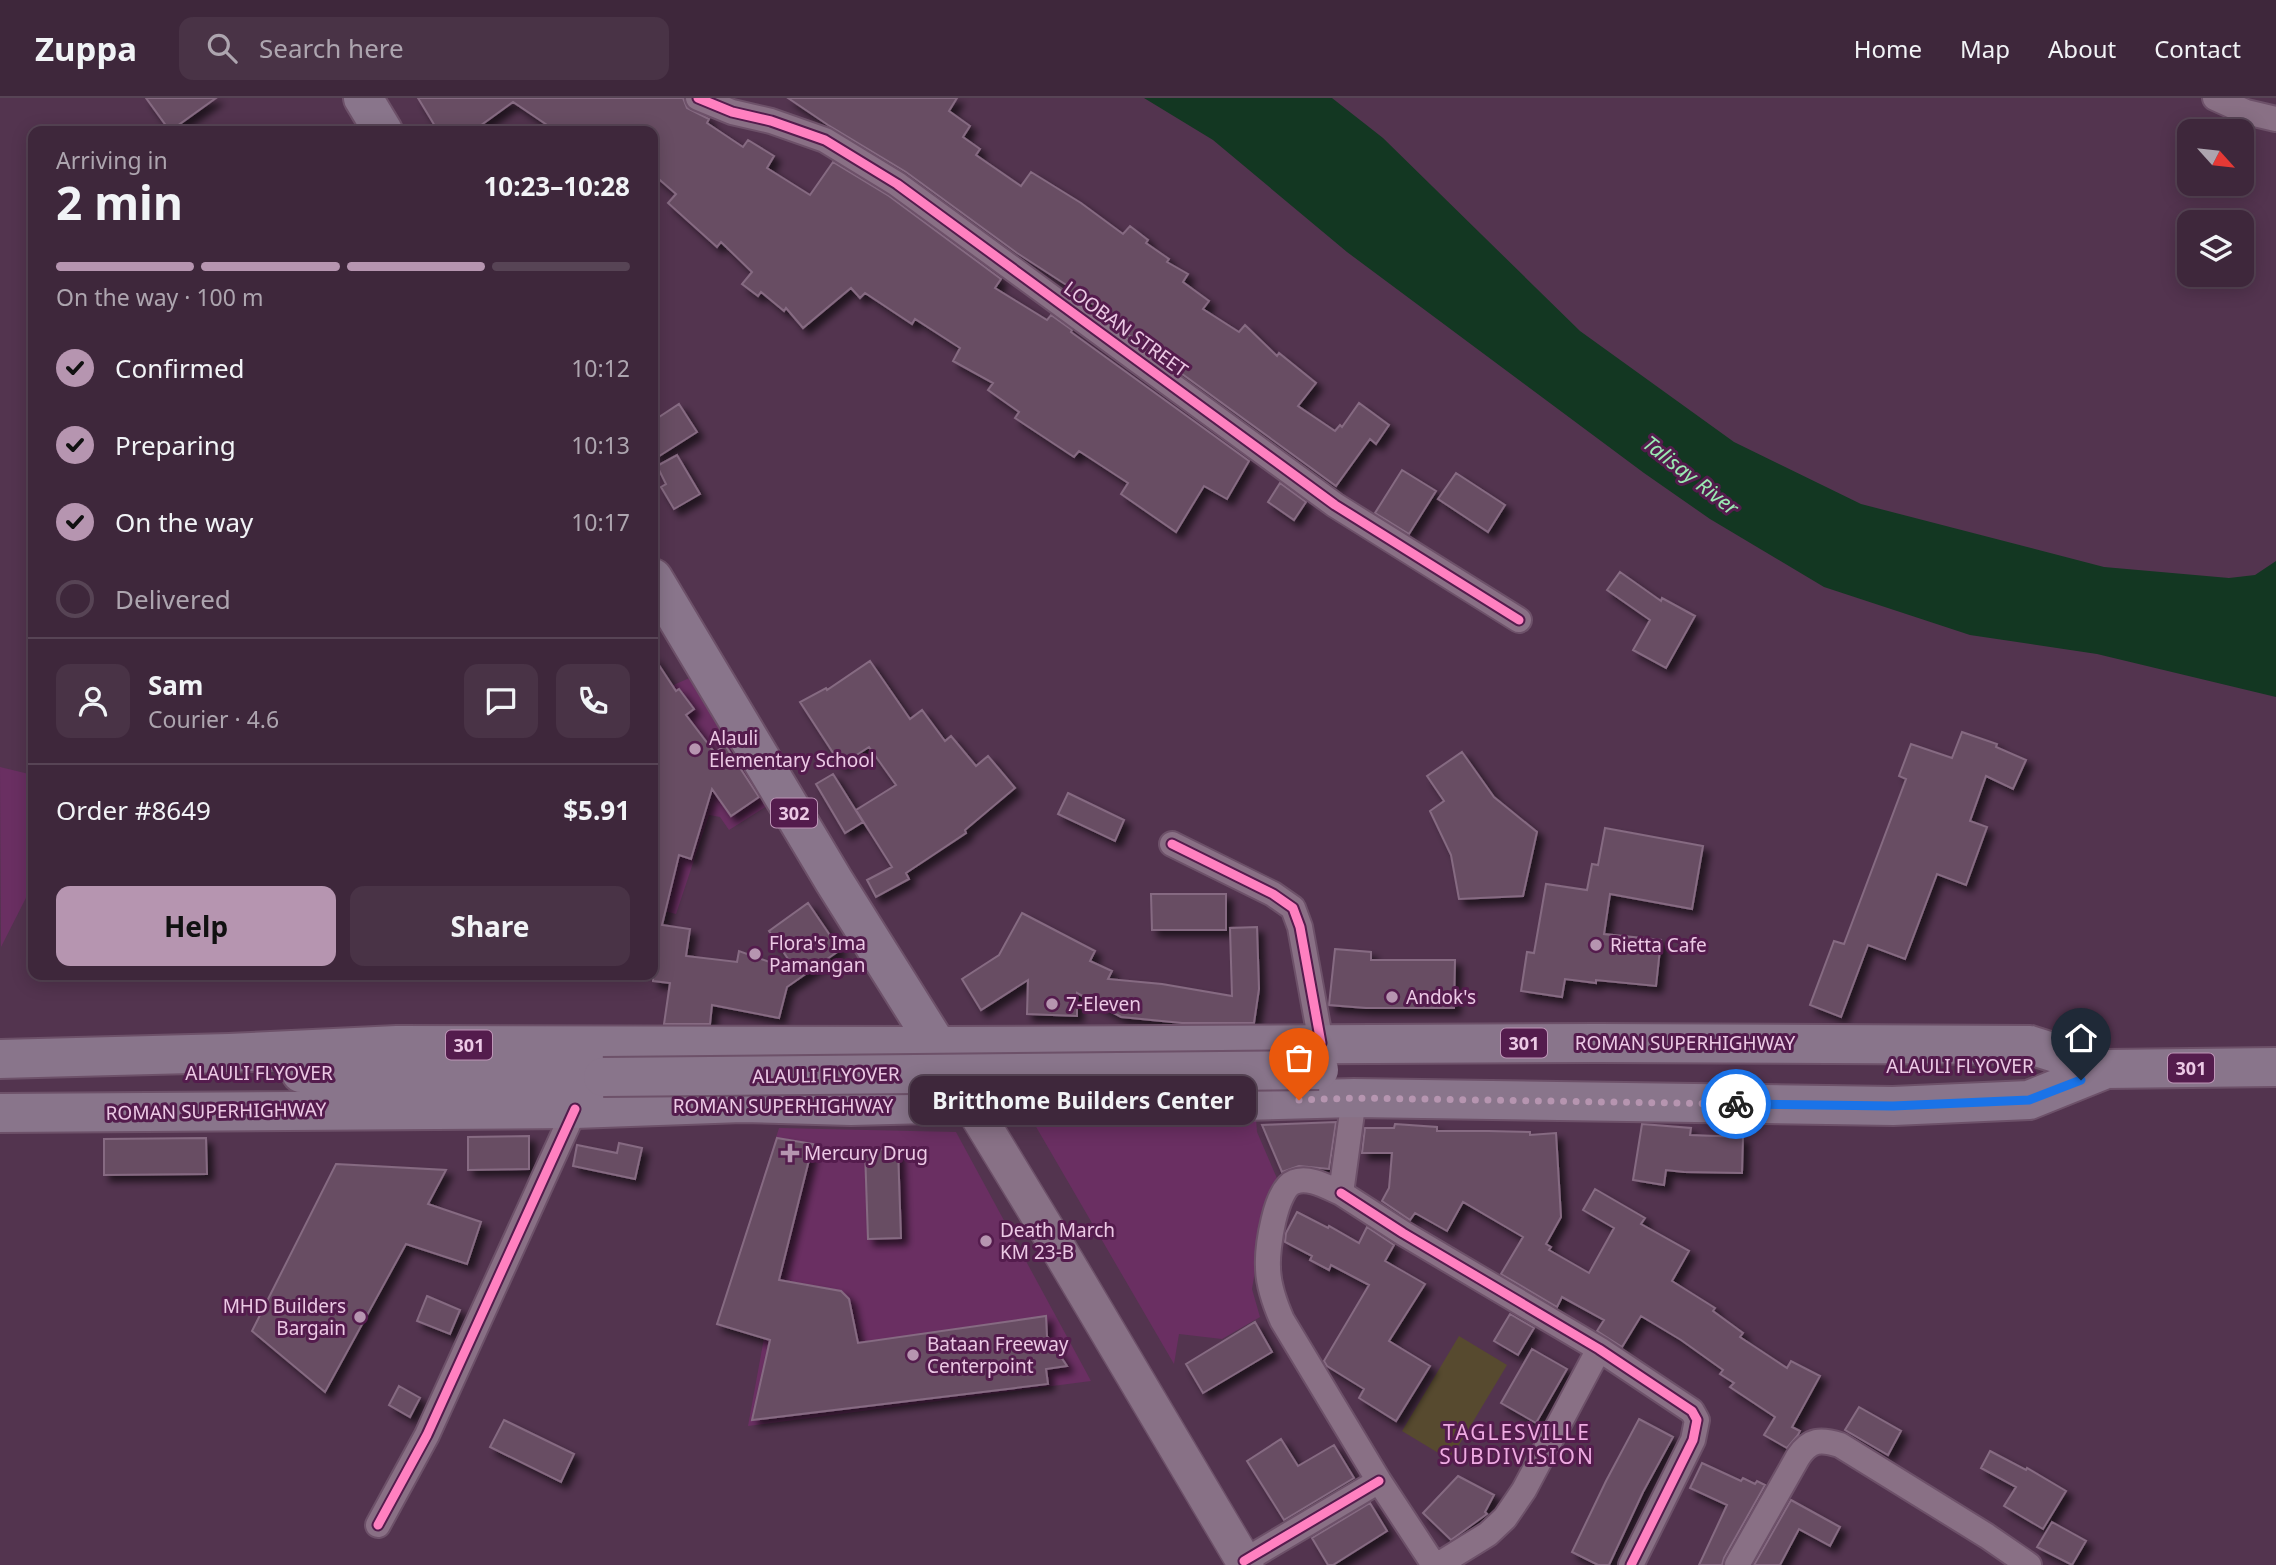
<!DOCTYPE html>
<meta charset="utf-8">
<style>
:root{--surface:#3e273b;--page:#493346;--text:#f1f3f6;--muted:#ada5af;--line:#574455;--accent:#b695b0}
body{margin:0;font-family:"Noto Sans",sans-serif;background:var(--page);color:var(--text);height:100vh;display:flex;flex-direction:column;font-size:26px;white-space:nowrap}
*{box-sizing:border-box;margin:0}
p{font-size:23px;color:var(--muted)}
.icon{flex:none;width:38px;height:38px;fill:none;stroke:currentColor;stroke-width:2;stroke-linecap:round;stroke-linejoin:round}
.map{position:relative;flex:1;overflow:hidden}
.panel{position:absolute;left:28px;top:28px;width:630px;height:854px;display:flex;flex-direction:column;background:var(--surface);border-radius:14px;box-shadow:0 4px 18px #0003,0 0 0 2px var(--line)}
.panel>*{flex:none}
.needle{width:46px;rotate:117deg}
.fabs{position:absolute;left:2177px;top:21px;display:grid;gap:14px}
.fabs a{display:grid;place-items:center;width:77px;height:77px;border-radius:14px;background:var(--surface);box-shadow:0 4px 18px #0003,0 0 0 2px var(--line);font-size:35px}
.pin{position:absolute;display:grid;place-items:center;width:60px;height:60px;color:#fff;margin:-72px -30px;border-radius:50% 50% 50% 0;rotate:-45deg;box-shadow:0 0 7px #0007}
.pin .icon{rotate:45deg}
.courier{position:absolute;display:grid;place-items:center;width:70px;height:70px;margin:-35px;border:5px solid #1a73e8;border-radius:50%;background:#fff;color:#222;box-shadow:0 2px 9px #0007}
.bubble{position:absolute;height:49px;border-radius:14px;background:var(--surface);box-shadow:0 4px 18px #0003,0 0 0 2px var(--line);font-size:23px;font-weight:700;line-height:49px;text-align:center}
.summary em{font-style:normal;font-weight:700}
.summary div{display:flex;flex-direction:column-reverse}
.summary{display:flex;align-items:center;justify-content:space-between;height:119px;padding:0 28px}
h1{font-size:46px;font-weight:700;line-height:52px}
.bar{display:grid;grid-template-columns:repeat(4,1fr);gap:10px 7px;align-content:center;height:84px;padding:0 28px}
.bar i{height:9px;border-radius:5px;background:var(--line)}
.bar .current{background:var(--accent)}
.bar p{grid-column:span 4}
.line{display:flex;align-items:center;gap:18px;padding:0 28px;border-top:2px solid var(--line)}
.line div{flex:1}
.round{display:grid;place-items:center;flex:none;width:74px;height:74px;border-radius:14px;background:var(--page)}
ol{padding:0 28px;list-style:none}
li{display:flex;align-items:center;gap:21px;height:77px}
li p{margin-inline-start:auto}
li .icon{padding:7px;border-radius:50%;background:var(--accent);color:#111;stroke-width:4}
li:last-child{color:var(--muted)}
li i{width:38px;height:38px;border:4px solid var(--line);border-radius:50%}
.cta{display:flex;gap:14px;margin-top:auto;padding:14px 28px}
.cta a{flex:1;height:80px;border-radius:14px;background:var(--accent);color:#111;font-size:28px;font-weight:700;line-height:80px;text-align:center}
.cta a+a{background:var(--page);color:var(--text)}
header{display:flex;align-items:center;gap:42px;box-sizing:border-box;height:98px;padding:0 35px;background:var(--surface);border-bottom:2px solid var(--line)}
header strong{font-size:33px}
nav{display:flex;gap:38px;margin-inline-start:auto;font-size:24px}
.search{width:490px;height:63px;background:var(--page);display:flex;align-items:center;gap:18px;box-sizing:border-box;padding:0 24px;border-radius:14px;color:var(--muted);font-size:26px}
.map>svg:first-child{display:block}
</style>
<header>
<strong>Zuppa</strong>
<div class="search"><svg class="icon" aria-label="search" viewBox="0 0 24 24"><circle cx="10" cy="10" r="6"/><path d="M15 15l6 6"/></svg>Search here</div>
<nav><a>Home</a><a>Map</a><a>About</a><a>Contact</a></nav>
</header>
<div class="map">
<svg width="2276" height="1467" viewBox="0 0 2276 1467">
<defs>
<filter id="shadow"><feDropShadow dx="6" dy="6" stdDeviation="3.5" flood-color="#0009"/></filter>
</defs>
<rect width="100%" height="100%" fill="#53344f"/>
<path fill="#6a2f62" d="M694 578 770 706 729 732 720 719 709 717 676 816 653 810V596Z
M0 669 33 677V786L1 849Z
M1256 1020 1257 1034 1279 1085 1267 1102 1252 1191 1260 1219 1222 1241 1179 1236 1174 1266 1035 1027Z
M779 1030 956 1034 1091 1283 748 1328 764 1240 717 1226Z"/>
<path fill="#574a2f" d="M1459 1238 1507 1267 1450 1362 1402 1333Z"/>
<path fill="#133722" d="M1144 0H1332L1383 40 1580 233 1734 344 1861 406 2104 469 2229 480 2255 477 2276 463V599L2097 556 1970 537 1824 489 1710 421 1644 375 1347 154 1213 42Z"/>
<path fill="#684e64" stroke="#866b82" stroke-width="2" filter="url(#shadow)" d="M146 0H216L170 33Z
M418 0H683L687 10 709 21 707 25 743 49 748 42 774 58 767 70 810 97 833 64 889 98 1001 181 995 190 1047 222 1051 217 1072 232 1071 234 1249 363 1227 401 1204 388 1176 434 1121 396 1128 385 1079 353 1074 359 1015 320 1019 314 988 292 993 285 953 263 960 250 915 221 912 226 865 195 860 200 851 190 803 230 786 210 784 213 761 194 758 198 742 186 752 174 721 144 717 149 668 105 676 96 653 76V33H556L513 4 473 33H438Z
M788 0H957L949 13 970 28 963 39 980 51 976 57 1021 88 1031 74 1081 105 1123 136 1130 128 1148 142 1146 145 1169 161 1167 164 1188 176 1183 184 1209 203 1203 211 1239 234 1245 227 1277 258 1279 255 1316 285 1298 308 1335 333 1340 327 1342 329 1359 305 1389 327 1376 346 1370 341 1336 388 1123 233 1127 226 1089 204 1087 207 1066 192 1068 188 1017 155 906 74 828 27Z
M679 306 697 334 653 362V323Z
M677 357 700 396 674 411 661 389 666 386 657 368Z
M1402 372 1436 393 1409 436 1375 415Z
M1456 375 1505 407 1488 434 1438 401Z
M1280 385 1306 404 1294 422 1268 404Z
M1620 474 1661 503 1662 500 1695 518 1666 570 1633 552 1650 522 1607 492Z
M653 558 676 593 679 591 694 611 686 617 715 655 725 647 759 699 731 718 712 691 691 761 679 757 662 827 690 831 686 858 737 864 739 853 797 874 769 833 808 805 840 852 787 889 779 920 712 907 710 926H664L670 885 653 883 655 834H653Z
M870 563 910 621 922 612 945 643 951 638 976 668 988 658 1015 690 965 732 966 735 906 775 909 781 876 799 867 782 892 769 856 712 896 687 869 649 841 667 800 604 826 590 827 592Z
M1962 634 1997 646 1996 649 2026 662 2013 691 1986 678 1970 723 1987 729 1966 787 1937 776 1905 861 1868 847 1841 919 1810 907 1834 843 1844 846 1906 681 1899 678 1911 646 1952 660Z
M1462 654 1494 699 1537 734 1523 798 1459 801 1451 757 1430 713 1444 703 1427 678Z
M833 676 863 724 845 735 816 686Z
M1068 695 1124 722 1115 743 1058 716Z
M1605 730 1703 748 1692 811 1610 796 1604 836 1661 842 1656 888 1596 882V885L1565 881 1562 899 1521 893 1527 854 1534 855 1546 786 1587 792 1592 766 1598 767Z
M1151 796H1226V832H1152Z
M1022 815 1095 853 1090 863 1112 873 1108 881 1162 886 1232 898 1230 830 1257 829 1259 891 1254 925H1182L1121 919 1077 895V918L1027 916 1028 882 981 912 962 881 999 857Z
M1335 851 1371 854V862H1455L1454 910H1366L1329 907Z
M1336 1024 1329 1071 1299 1068 1282 1074 1262 1027Z
M1395 1026 1437 1029V1033H1488L1530 1034V1037L1556 1035 1561 1119 1546 1146 1551 1149 1549 1152 1589 1175 1614 1130 1583 1112 1595 1091 1645 1120 1641 1126 1689 1153 1672 1183 1715 1210 1713 1213 1743 1235 1740 1239 1787 1270 1791 1263 1820 1278 1792 1329 1800 1333 1798 1337 1787 1350 1764 1337 1775 1319 1730 1289 1734 1285 1720 1276 1723 1272 1681 1242 1641 1218 1622 1249 1597 1233 1604 1222 1562 1199 1557 1209 1501 1176 1523 1139 1463 1104 1447 1133 1415 1115 1410 1122 1382 1103 1389 1090 1392 1055H1362L1365 1030H1394Z
M1642 1026 1691 1030 1690 1037 1743 1039 1742 1075 1684 1074 1666 1072 1664 1087 1633 1082Z
M529 1038V1071L468 1072V1039Z
M206 1040 207 1076 104 1077V1041Z
M777 1040 813 1046 779 1182 841 1193 849 1201 858 1245 1046 1218 1047 1238 1067 1268 1046 1271 1048 1286 752 1322 770 1242 717 1226Z
M619 1045 642 1050 635 1081 573 1068 577 1047 617 1055Z
M898 1051 901 1140 868 1141 865 1052Z
M336 1066 446 1072 428 1106 481 1124 467 1166 406 1146 325 1294 252 1233Z
M1297 1114 1328 1130 1329 1128 1359 1145 1367 1129 1394 1147 1385 1163 1425 1186 1389 1243 1430 1268 1396 1323 1359 1300 1364 1291 1327 1268 1324 1263 1369 1187 1331 1167 1329 1172 1310 1162 1312 1158 1285 1144 1286 1135Z
M427 1198 460 1212 450 1236 417 1223Z
M1510 1216 1534 1230 1518 1257 1494 1243Z
M1255 1224 1272 1254 1203 1295 1186 1266Z
M1532 1251 1567 1271 1536 1325 1501 1305Z
M399 1288 420 1300 410 1319 389 1307Z
M1859 1309 1901 1333 1888 1357 1845 1332Z
M1639 1321 1673 1339 1643 1394 1609 1467H1598L1572 1454 1606 1383Z
M504 1322 574 1356 561 1384 490 1349Z
M1281 1341 1298 1368 1334 1347 1354 1380 1284 1422 1247 1363Z
M1990 1353 2026 1372 2027 1370 2066 1393 2043 1431 2004 1408 2016 1389 1981 1370Z
M1702 1365 1741 1383 1743 1380 1755 1386 1757 1383 1765 1387 1724 1460 1722 1467H1699L1727 1407 1690 1390Z
M1458 1378 1494 1397 1485 1414 1487 1416 1451 1442 1423 1415Z
M1791 1402 1840 1429 1830 1448 1799 1431 1780 1467H1754Z
M1370 1405 1387 1433 1333 1467H1328L1312 1440Z
M2052 1424 2086 1443 2072 1467 2037 1449Z"/>
<g fill="none" stroke-linecap="round" stroke-linejoin="round">
<defs>
<path id="street" d="M698 0 732 14 771 23 825 42 897 86 1335 407 1519 522
M2215 0 2246 14 2276 21
M1172 746 1273 796 1293 810 1300 829 1321 945
M1354 1000 1341 1095C1327 1089 1309 1078 1294 1084 1275 1091 1267 1151 1268 1169 1268 1187 1275 1206 1282 1222L1379 1383 1434 1467
M1341 1095 1403 1135 1599 1251 1692 1313 1697 1322 1693 1342 1631 1467
M378 1427 427 1337 575 1011
M1244 1463 1379 1383
M1438 1467 1488 1436 1505 1420 1524 1392 1599 1251
M1737 1467 1798 1359C1810 1341 1821 1341 1840 1347L1987 1438 2029 1467"/>
<path id="secondary" d="M970 1005 1060 1153 1246 1467"/>
<path id="primary" d="M363 0 383 33
M653 480 834 783 948 965
M0 961 229 955 397 947 938 948 1598 945 2030 947 2106 971 2276 969
M301 975 603 979
M0 1015 575 1011 742 1005 851 1008 970 1005 1090 1007 1354 1000 1893 1008 2029 1002 2106 971"/>
</defs>
<use href="#street" stroke="#6d5169" stroke-width="28"/>
<use href="#secondary" stroke="#6d5169" stroke-width="38"/>
<use href="#primary" stroke="#6d5169" stroke-width="42"/>
<use href="#street" stroke="#897085" stroke-width="24"/>
<use href="#secondary" stroke="#887186" stroke-width="35"/>
<use href="#primary" stroke="#89758b" stroke-width="38"/>
<defs>
<path id="primary-bridge" d="M603 979 1319 972"/>
</defs>
<use href="#primary-bridge" stroke="#6d5169" stroke-width="42" stroke-linecap="butt"/>
<use href="#primary-bridge" stroke="#89758b" stroke-width="38"/>
<defs>
<path id="cycleway" d="M698 0 732 14 771 23 825 42 897 86 1335 407 1519 522
M1172 746 1273 796 1293 810 1300 829 1321 945
M1341 1095 1403 1135 1599 1251 1692 1313 1697 1322 1693 1342 1631 1467
M378 1427 427 1337 575 1011
M1244 1463 1379 1383"/>
</defs>
<use href="#cycleway" stroke="#541c4d" stroke-width="13"/>
<use href="#cycleway" stroke="#ff80c0" stroke-width="9"/>
</g>
<g fill="none" stroke-linecap="round" stroke-linejoin="round">
<path stroke="#b695b0" stroke-width="7" stroke-dasharray="0 12.6" d="M1299 1002 1354 1000 1736 1006"/>
<path stroke="#1a73e8" stroke-width="9" d="M1736 1006 1893 1008 2029 1002 2081 982"/>
</g>
<g fill="#b695b0" stroke="#541c4d" stroke-width="2.5">
<circle cx="695" cy="651" r="7"/>
<circle cx="1596" cy="847" r="7"/>
<circle cx="755" cy="856" r="7"/>
<circle cx="1392" cy="899" r="7"/>
<circle cx="1052" cy="906" r="7"/>
<path d="M786.5 1044.5h7v7h7v7h-7v7h-7v-7h-7v-7h7z"/>
<circle cx="986" cy="1143" r="7"/>
<circle cx="360" cy="1219" r="7"/>
<circle cx="913" cy="1257" r="7"/>
</g>
<g text-anchor="middle" dominant-baseline="central" stroke-width="6" stroke-linejoin="round" paint-order="stroke">
<g fill="#541c4d" stroke="#be95b7" stroke-width="2">
<rect x="771" y="700.5" width="46" height="29" rx="5"/>
<rect x="1501" y="930.5" width="46" height="29" rx="5"/>
<rect x="446" y="932.5" width="46" height="29" rx="5"/>
<rect x="2168" y="955.5" width="46" height="29" rx="5"/>
</g>
<g font-size="18" font-weight="bold" fill="#ecc9e5">
<text x="794" y="715">302</text>
<text x="1524" y="945">301</text>
<text x="469" y="947">301</text>
<text x="2191" y="970">301</text>
</g>
<g font-size="19" fill="#ecc9e5" stroke="#541c4d">
<text transform="translate(1126 231) rotate(36)">LOOBAN STREET</text>
<text x="1685" y="945">ROMAN SUPERHIGHWAY</text>
<text x="1960" y="968">ALAULI FLYOVER</text>
<text x="259" y="975">ALAULI FLYOVER</text>
<text transform="translate(826 977) rotate(-1)">ALAULI FLYOVER</text>
<text x="783" y="1008">ROMAN SUPERHIGHWAY</text>
<text transform="translate(216 1013) rotate(-1)">ROMAN SUPERHIGHWAY</text>
</g>
<g font-size="19" fill="#ecc9e5" stroke="#541c4d" text-anchor="start">
<text x="709" y="640">Alauli<tspan x="709" dy="22">Elementary School</tspan></text>
<text x="769" y="845">Flora's Ima<tspan x="769" dy="22">Pamangan</tspan></text>
<text x="1610" y="847">Rietta Cafe</text>
<text x="1406" y="899">Andok's</text>
<text x="1066" y="906">7-Eleven</text>
<text x="804" y="1055">Mercury Drug</text>
<text x="1000" y="1132">Death March<tspan x="1000" dy="22">KM 23-B</tspan></text>
<text x="346" y="1208" text-anchor="end">MHD Builders<tspan x="346" dy="22">Bargain</tspan></text>
<text x="927" y="1246">Bataan Freeway<tspan x="927" dy="22">Centerpoint</tspan></text>
</g>
<g font-size="21" font-style="italic" fill="#9aeab2" stroke="#541c4d">
<text transform="translate(1691 377) rotate(38)">Talisay River</text>
</g>
<g font-size="21" letter-spacing="2" fill="#efabe2" stroke="#541c4d">
<text x="1517" y="1334">TAGLESVILLE<tspan x="1517" dy="24">SUBDIVISION</tspan></text>
</g>
</g>
</svg>
<div class="fabs">
<a><svg class="needle" viewBox="-14 -14 28 28"><path d="M0-13l5 13h-10z" fill="#e53935"/><path d="M0 13l5-13h-10z" fill="#ada5af"/></svg></a>
<a><svg class="icon" aria-label="layers" viewBox="0 0 24 24"><path d="M12 4l9 5-9 5-9-5zM3 14l9 5 9-5"/></svg></a>
</div>
<div class="pin" style="left:1299px;top:1002px;background:#ea580c"><svg class="icon" aria-label="bag" viewBox="0 0 24 24"><path d="M5 8h14l-1 12H6zM9 8a3 3 0 0 1 6 0"/></svg></div>
<div class="pin" style="left:2081px;top:982px;background:#1f2937"><svg class="icon" aria-label="home" viewBox="0 0 24 24"><path d="M3 11l9-7 9 7M6 9v11h12V9"/></svg></div>
<div class="courier" style="left:1736px;top:1006px"><svg class="icon" aria-label="bike" viewBox="0 0 24 24"><circle cx="6" cy="16" r="4"/><circle cx="18" cy="16" r="4"/><path d="M6 16l4-8h5l3 8M10 8l3 8H6M13 5h3"/></svg></div>
<div class="bubble" style="left:910px;top:978px;width:346px">Britthome Builders Center</div>
<section class="panel">
<div class="summary"><div><h1>2 min</h1><p>Arriving in</p></div><em>10:23–10:28</em></div>
<div class="bar"><i class="current"></i><i class="current"></i><i class="current"></i><i></i><p>On the way · 100 m</p></div>
<ol>
<li><svg class="icon" aria-label="check" viewBox="0 0 24 24"><path d="M5 12l5 5 9-10"/></svg>Confirmed<p>10:12</p></li>
<li><svg class="icon" aria-label="check" viewBox="0 0 24 24"><path d="M5 12l5 5 9-10"/></svg>Preparing<p>10:13</p></li>
<li><svg class="icon" aria-label="check" viewBox="0 0 24 24"><path d="M5 12l5 5 9-10"/></svg>On the way<p>10:17</p></li>
<li><i></i>Delivered</li>
</ol>
<div class="line" style="height:126px"><a class="round"><svg class="icon" aria-label="person" viewBox="0 0 24 24"><circle cx="12" cy="8" r="4"/><path d="M4 21q1-7 8-7t8 7"/></svg></a><div><b>Sam</b><p>Courier · 4.6</p></div><a class="round"><svg class="icon" aria-label="chat" viewBox="0 0 24 24"><path d="M4 5h16v11H9l-5 4z"/></svg></a><a class="round"><svg class="icon" aria-label="phone" viewBox="0 0 24 24"><path d="M5 4h4l2 5-3 2q2 4 5 5l2-3 5 2v4C11 20 4 13 5 4z"/></svg></a></div>
<div class="line" style="height:91px"><div>Order #8649</div><b>$5.91</b></div>
<div class="cta"><a>Help</a><a>Share</a></div>
</section>
</div>
